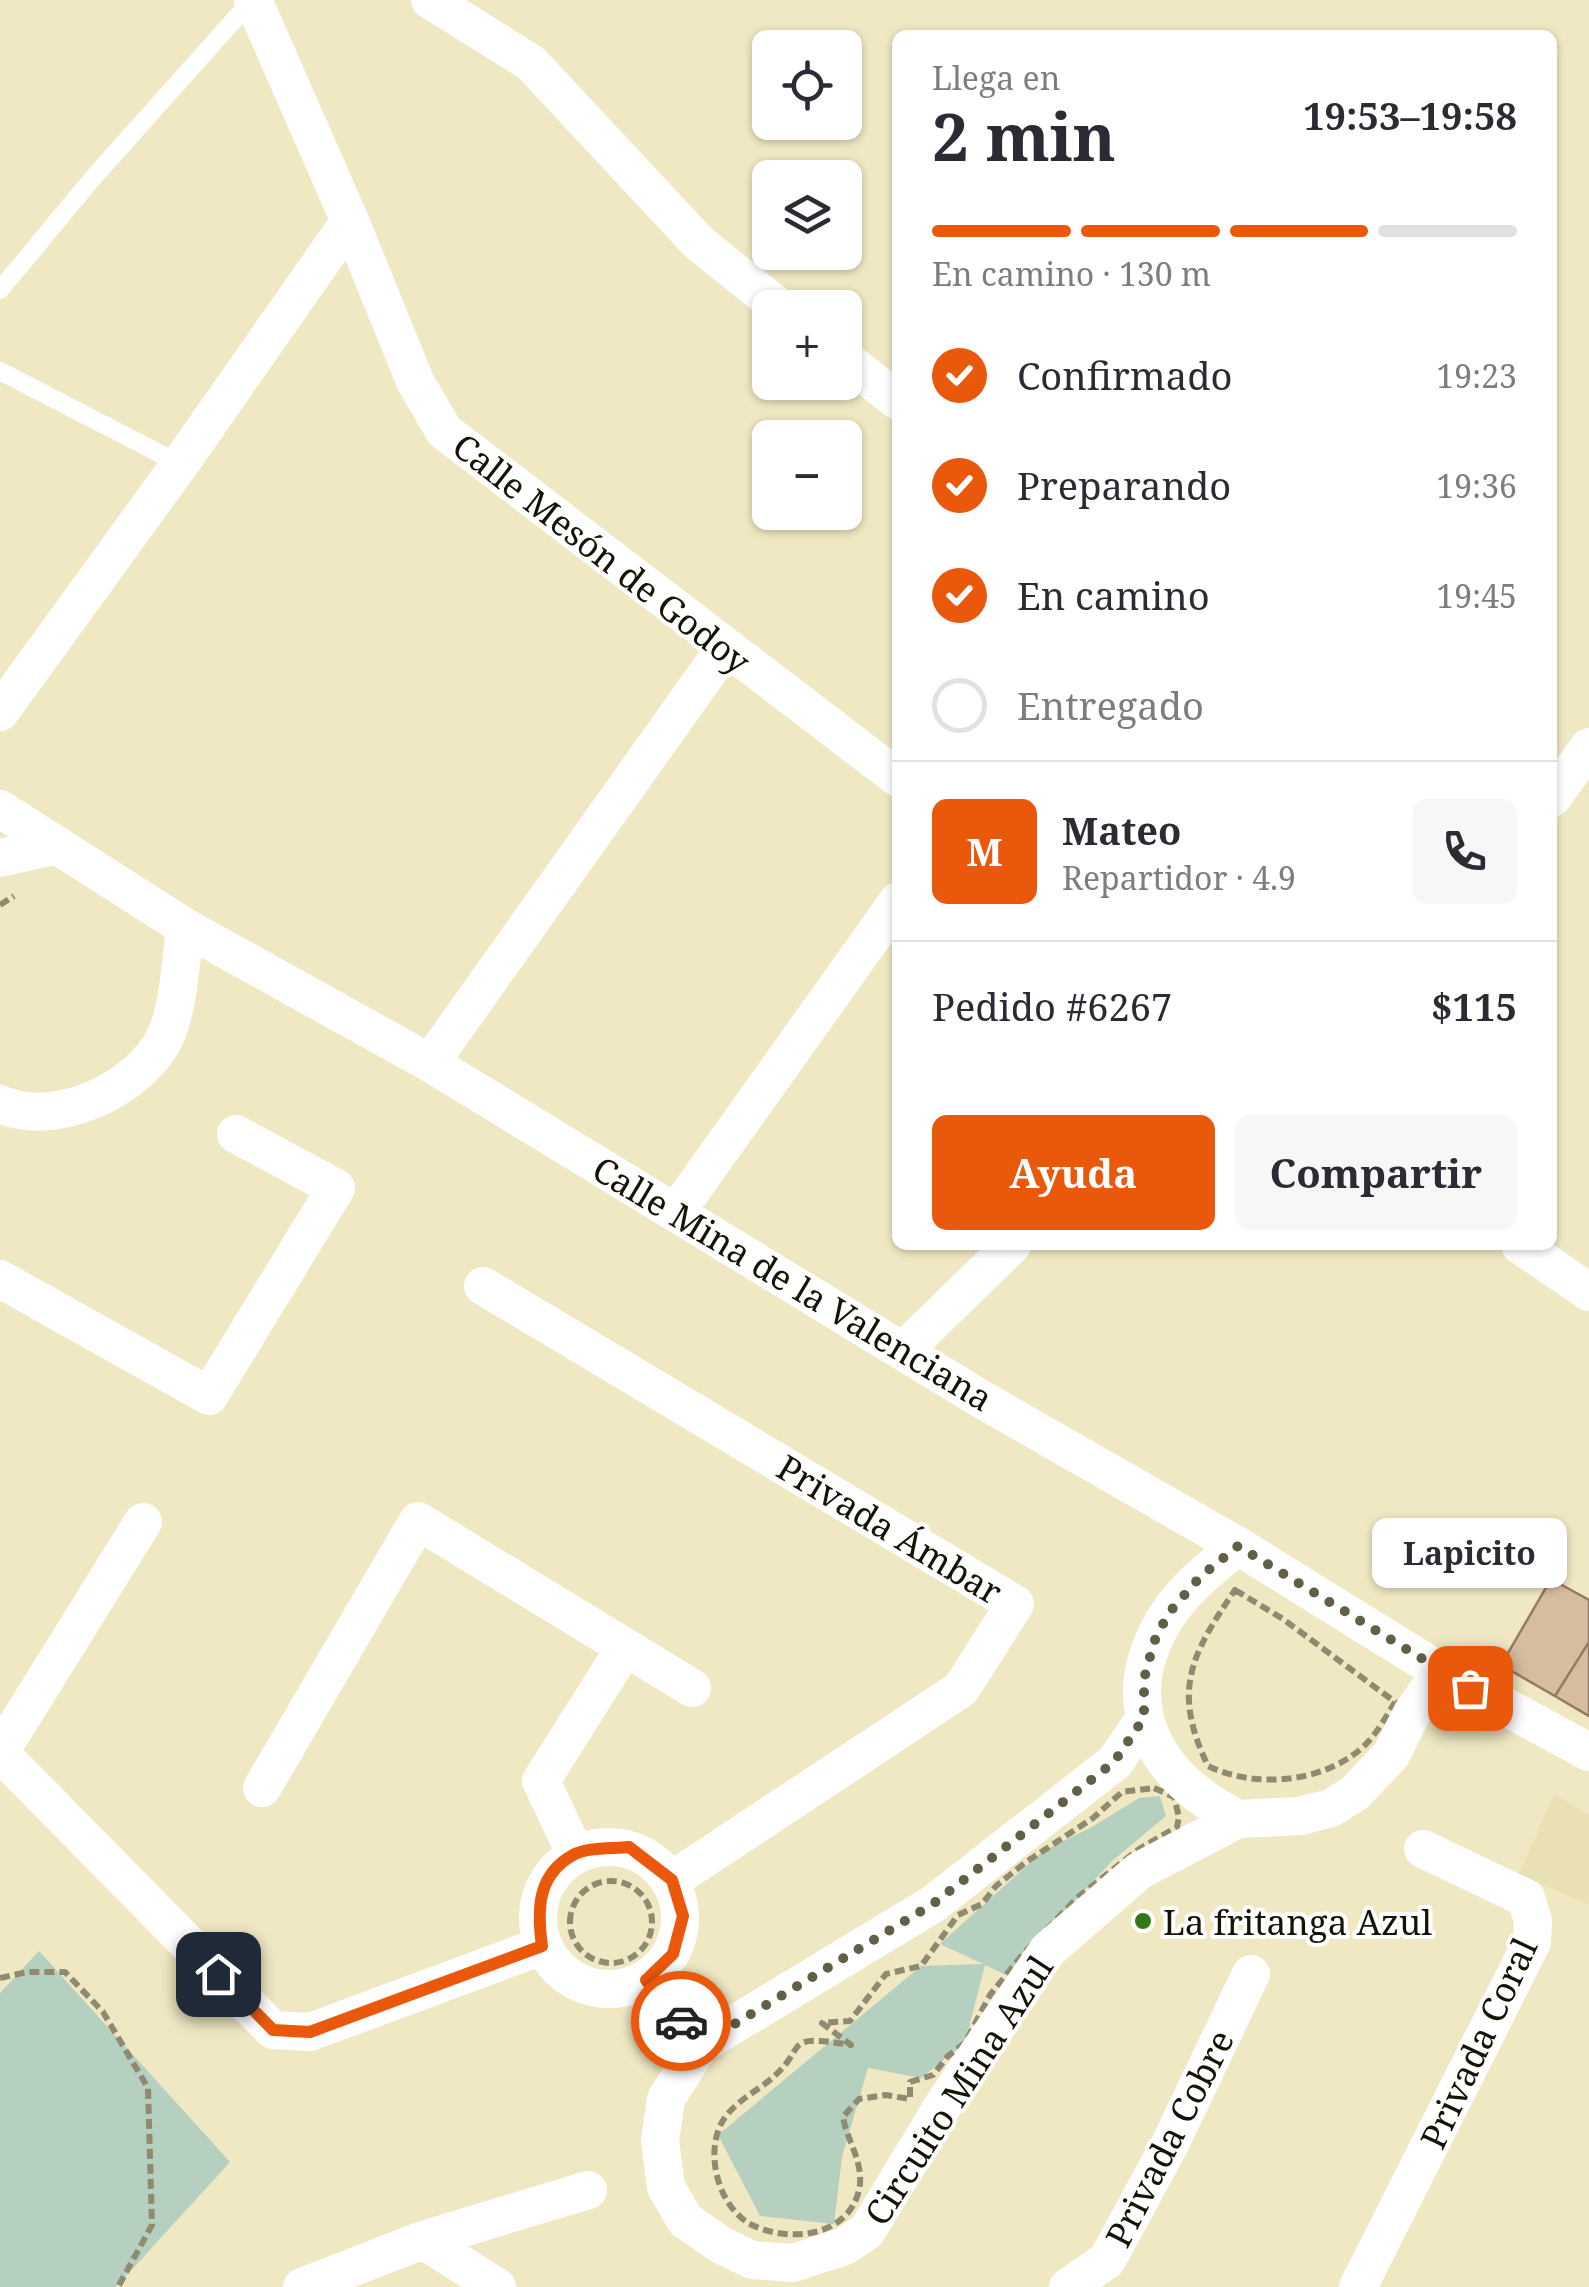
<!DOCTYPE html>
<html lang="es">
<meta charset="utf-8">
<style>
:root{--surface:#fff;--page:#f7f7f7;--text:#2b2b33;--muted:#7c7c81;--line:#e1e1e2;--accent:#ea580c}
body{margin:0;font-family:"Noto Serif",serif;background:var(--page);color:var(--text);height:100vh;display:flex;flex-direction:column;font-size:38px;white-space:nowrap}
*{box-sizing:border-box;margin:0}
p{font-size:32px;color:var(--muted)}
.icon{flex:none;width:55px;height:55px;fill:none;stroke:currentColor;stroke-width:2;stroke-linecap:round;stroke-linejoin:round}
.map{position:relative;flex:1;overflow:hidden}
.panel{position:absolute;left:892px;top:30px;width:665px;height:1220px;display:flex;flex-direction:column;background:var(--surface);border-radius:15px;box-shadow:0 2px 8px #0004}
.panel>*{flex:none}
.tools{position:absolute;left:752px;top:30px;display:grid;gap:20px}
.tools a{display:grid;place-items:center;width:110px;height:110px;border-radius:15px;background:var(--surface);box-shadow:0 2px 8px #0004;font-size:50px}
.pin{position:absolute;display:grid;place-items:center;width:85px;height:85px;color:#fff;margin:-42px;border-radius:20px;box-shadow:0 5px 15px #0006}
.courier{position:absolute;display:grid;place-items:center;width:100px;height:100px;margin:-50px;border:8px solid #ea580c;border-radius:50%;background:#fff;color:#222;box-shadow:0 2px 12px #0007}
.bubble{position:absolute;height:70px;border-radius:15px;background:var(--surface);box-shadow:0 2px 8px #0004;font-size:32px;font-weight:700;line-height:70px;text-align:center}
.summary em{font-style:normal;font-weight:700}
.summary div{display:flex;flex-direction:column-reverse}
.summary{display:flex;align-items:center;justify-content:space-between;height:170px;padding:0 40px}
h1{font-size:65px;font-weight:700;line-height:75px}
.bar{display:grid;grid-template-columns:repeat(4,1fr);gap:15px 10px;align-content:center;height:120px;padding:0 40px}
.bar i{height:12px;border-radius:8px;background:var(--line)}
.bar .current{background:var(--accent)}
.bar p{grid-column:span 4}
.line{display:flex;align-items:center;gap:25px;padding:0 40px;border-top:2px solid var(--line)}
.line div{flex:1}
.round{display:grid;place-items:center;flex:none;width:105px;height:105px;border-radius:15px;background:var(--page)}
ol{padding:0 40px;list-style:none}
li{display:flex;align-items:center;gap:30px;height:110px}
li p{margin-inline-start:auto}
li .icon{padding:10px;border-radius:50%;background:var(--accent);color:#fff;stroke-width:4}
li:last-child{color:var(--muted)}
li i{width:55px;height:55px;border:5px solid var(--line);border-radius:50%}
.cta{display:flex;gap:20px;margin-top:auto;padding:20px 40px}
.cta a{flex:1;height:115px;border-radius:15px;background:var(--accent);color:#fff;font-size:40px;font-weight:700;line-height:115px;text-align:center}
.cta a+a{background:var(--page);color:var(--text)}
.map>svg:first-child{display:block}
</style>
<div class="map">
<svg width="1589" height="2287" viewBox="0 0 1589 2287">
<rect width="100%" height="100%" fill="#f0e8c3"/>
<path fill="#e9e0b3" d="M1554 1794 1589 1815V1905L1519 1874Z"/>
<path fill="#b5d0be" d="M1160 1796 1166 1816 1112 1861 1006 1975 985 1965 965 2043 921 2078 868 2068 842 2157 834 2224 760 2216 718 2135 921 1966 983 1964 940 1944 1043 1851 1092 1827 1139 1798Z
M39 1951 230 2162 116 2287H0V1993Z"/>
<path fill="#d7bda0" stroke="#957c61" stroke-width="2.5" d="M1551 1579 1589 1600V1642L1555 1696 1501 1665Z
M1589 1642V1716L1555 1696Z"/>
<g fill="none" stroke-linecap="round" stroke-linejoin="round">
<path stroke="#908a70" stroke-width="6" stroke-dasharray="10 5" stroke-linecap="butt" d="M0 905 14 896
M1235 1590 1283 1619 1395 1702C1386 1717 1376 1735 1363 1747 1323 1783 1256 1789 1208 1766 1172 1691 1190 1656 1235 1590Z
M1154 1788 1174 1797 1179 1817 1177 1827 1139 1849 1078 1897 1023 1954 990 1995 965 2043 948 2056 933 2075 910 2082V2099L886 2095 859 2099 843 2117C847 2141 865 2164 859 2190 848 2237 790 2243 752 2225 719 2208 705 2156 721 2124 731 2105 750 2095 766 2083 813 2047 776 2033 851 2045L822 2023 850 2021 886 1974 921 1966 958 1915 982 1904 996 1886 1026 1862 1093 1818 1122 1792Z
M570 1922a41 41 0 1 1 82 0a41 41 0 1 1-82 0Z
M0 1978 27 1972H65L103 2012 148 2088 152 2225 118 2287"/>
<path stroke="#fff" stroke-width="18" d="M0 290 92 179 251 1
M0 371 180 464"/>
<path stroke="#fff" stroke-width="38" d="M253 0 350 221 415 381 444 431 898 778
M430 0 531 63 699 243 780 308
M845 359 898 401
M0 712 180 464 350 221
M1552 798 1589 747
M0 809 185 927 430 1063 981 1399 1238 1546 1441 1672 1589 1752
M0 858 58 845
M430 1063 725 648
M0 1104C55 1129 142 1089 166 1035 179 1005 181 959 185 927
M677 1211 898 901
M1520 1245 1589 1292
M0 1279 209 1396 336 1188 236 1134
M483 1286 1015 1604 961 1689 672 1880
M903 1351 1012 1245
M1238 1546C1212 1567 1184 1589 1166 1617 1112 1705 1155 1777 1238 1819
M1145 1718 1115 1762 933 1904 700 2045 666 2099 660 2141 666 2187 685 2220 721 2245 752 2260 793 2263 845 2246 867 2231 944 2104 1048 1950 1139 1871 1238 1819 1300 1816 1331 1808 1355 1793 1391 1755 1412 1713 1441 1672
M0 1752 143 1522
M0 1753 273 2030 310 2032 542 1946
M262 1788 418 1521 692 1688
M538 1918a71 71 0 1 1 142 0a71 71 0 1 1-142 0Z
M575 1853 541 1781 624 1649
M646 1980 700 2045
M423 2240 497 2287
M302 2287 423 2240 588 2190
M1068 2287 1107 2260 1170 2144 1251 1974
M1358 2287 1532 1942 1533 1921 1526 1898 1423 1849"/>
</g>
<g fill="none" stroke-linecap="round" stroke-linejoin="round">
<path stroke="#625e48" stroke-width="10" stroke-dasharray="0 18" d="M681 2021 700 2045 933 1904 1114 1762 1144 1718V1679L1154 1642 1168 1614 1200 1577 1238 1546 1470 1688"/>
<path stroke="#ea580c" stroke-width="12" d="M218 1974 273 2030 310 2032 542 1946C537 1910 537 1875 573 1855 587 1847 613 1849 629 1847L672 1880 683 1916 673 1954 646 1980 681 2021"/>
</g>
<circle fill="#347718" stroke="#fff" stroke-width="4" cx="1143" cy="1921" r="10"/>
<g text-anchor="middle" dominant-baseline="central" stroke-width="8" stroke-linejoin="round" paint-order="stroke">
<g font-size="35" fill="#161306" stroke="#fff">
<text transform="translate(602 553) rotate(38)">Calle Mesón de Godoy</text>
<text transform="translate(793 1283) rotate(31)">Calle Mina de la Valenciana</text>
<text transform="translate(890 1529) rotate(31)">Privada Ámbar</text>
<text transform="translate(1478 2043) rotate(-65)">Privada Coral</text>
<text transform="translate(958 2090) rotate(-57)">Circuito Mina Azul</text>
<text transform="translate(1169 2138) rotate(-63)">Privada Cobre</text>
</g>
<g font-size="35" fill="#161306" stroke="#fff" text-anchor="start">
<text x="1163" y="1921">La fritanga Azul</text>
</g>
</g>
</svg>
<div class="tools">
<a><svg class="icon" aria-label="locate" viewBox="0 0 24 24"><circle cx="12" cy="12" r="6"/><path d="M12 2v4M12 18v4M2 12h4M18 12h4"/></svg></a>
<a><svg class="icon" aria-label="layers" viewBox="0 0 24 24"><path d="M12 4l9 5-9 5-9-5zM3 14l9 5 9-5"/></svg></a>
<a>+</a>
<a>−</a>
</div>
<div class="pin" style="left:1470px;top:1688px;background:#ea580c"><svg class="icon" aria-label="bag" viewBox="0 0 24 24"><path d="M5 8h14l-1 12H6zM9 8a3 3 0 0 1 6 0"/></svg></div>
<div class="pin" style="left:218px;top:1974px;background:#1f2937"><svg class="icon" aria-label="home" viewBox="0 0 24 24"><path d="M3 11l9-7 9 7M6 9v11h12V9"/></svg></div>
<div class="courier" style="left:681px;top:2021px"><svg class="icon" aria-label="car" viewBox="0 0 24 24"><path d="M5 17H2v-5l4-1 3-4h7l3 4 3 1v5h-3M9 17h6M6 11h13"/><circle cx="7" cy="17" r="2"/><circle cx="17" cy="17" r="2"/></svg></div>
<div class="bubble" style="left:1372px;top:1518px;width:195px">Lapicito</div>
<section class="panel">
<div class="summary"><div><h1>2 min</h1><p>Llega en</p></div><em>19:53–19:58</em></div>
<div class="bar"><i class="current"></i><i class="current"></i><i class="current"></i><i></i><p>En camino · 130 m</p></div>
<ol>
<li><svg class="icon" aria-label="check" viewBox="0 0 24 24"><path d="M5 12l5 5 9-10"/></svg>Confirmado<p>19:23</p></li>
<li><svg class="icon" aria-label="check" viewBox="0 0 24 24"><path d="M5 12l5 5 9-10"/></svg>Preparando<p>19:36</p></li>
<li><svg class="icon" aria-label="check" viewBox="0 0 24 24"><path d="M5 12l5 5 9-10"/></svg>En camino<p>19:45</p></li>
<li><i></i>Entregado</li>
</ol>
<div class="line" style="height:180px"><b class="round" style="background:var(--accent);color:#fff">M</b><div><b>Mateo</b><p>Repartidor · 4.9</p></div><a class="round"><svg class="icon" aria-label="phone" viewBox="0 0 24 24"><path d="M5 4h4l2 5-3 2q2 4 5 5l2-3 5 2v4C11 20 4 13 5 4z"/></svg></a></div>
<div class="line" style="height:130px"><div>Pedido #6267</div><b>$115</b></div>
<div class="cta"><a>Ayuda</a><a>Compartir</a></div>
</section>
</div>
